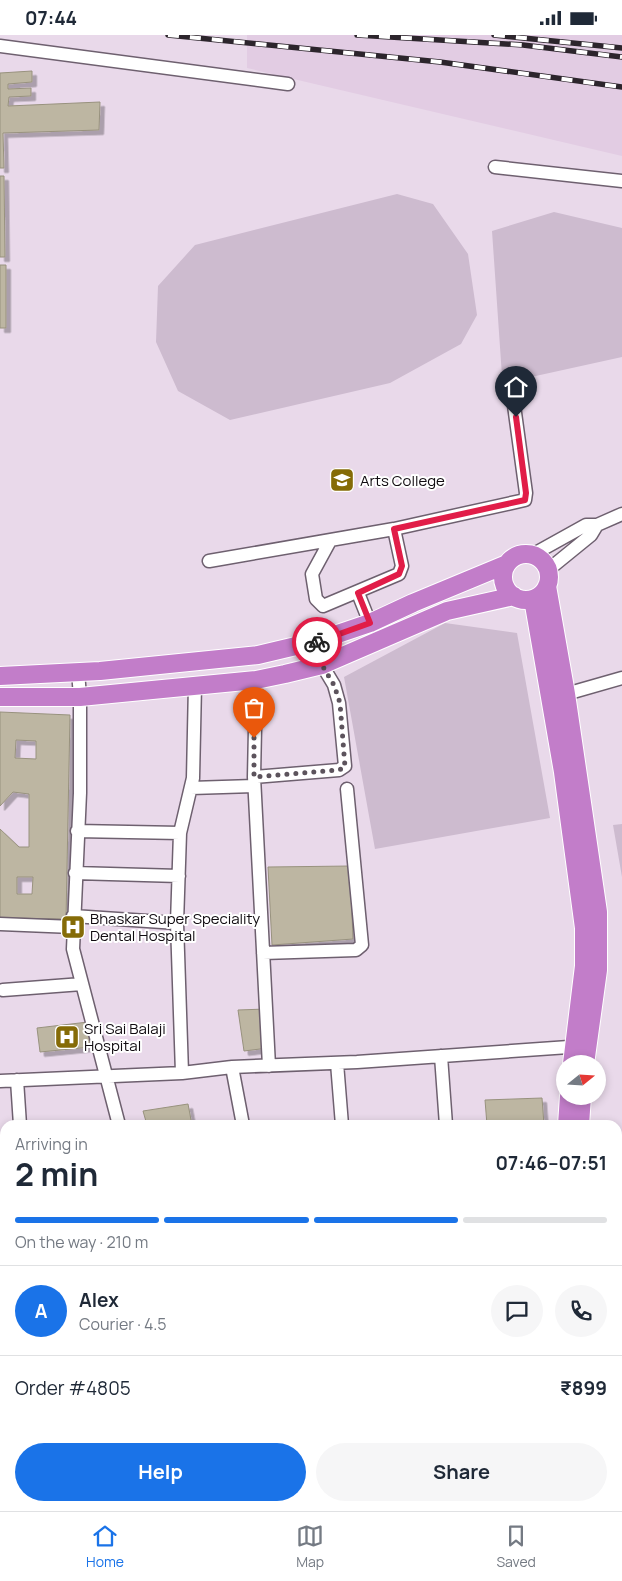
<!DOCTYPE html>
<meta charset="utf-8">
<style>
:root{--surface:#fff;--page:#f6f6f7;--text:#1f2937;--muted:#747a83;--line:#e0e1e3;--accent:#1a73e8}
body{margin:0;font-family:Manrope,sans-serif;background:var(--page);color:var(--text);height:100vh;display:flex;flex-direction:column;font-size:19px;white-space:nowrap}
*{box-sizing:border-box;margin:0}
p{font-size:16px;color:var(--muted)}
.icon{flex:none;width:28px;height:28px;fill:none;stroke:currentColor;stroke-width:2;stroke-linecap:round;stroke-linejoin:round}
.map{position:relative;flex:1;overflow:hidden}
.sheet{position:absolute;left:0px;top:1085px;width:622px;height:391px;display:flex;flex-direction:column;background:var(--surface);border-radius:15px 15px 0 0;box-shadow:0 2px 8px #0003}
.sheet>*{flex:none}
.needle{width:32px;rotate:72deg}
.controls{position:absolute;left:556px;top:1020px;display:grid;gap:10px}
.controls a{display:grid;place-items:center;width:50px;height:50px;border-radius:50%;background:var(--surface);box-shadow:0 2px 8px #0003;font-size:25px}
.pin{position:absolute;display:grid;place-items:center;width:42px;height:42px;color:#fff;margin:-51px -21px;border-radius:50% 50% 50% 0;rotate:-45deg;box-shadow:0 0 5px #0007}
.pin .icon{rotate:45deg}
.courier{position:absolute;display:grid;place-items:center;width:50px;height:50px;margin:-25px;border:4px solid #e11d48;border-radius:50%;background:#fff;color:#222;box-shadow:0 1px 6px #0007}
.headline em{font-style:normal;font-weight:700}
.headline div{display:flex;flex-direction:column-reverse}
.headline{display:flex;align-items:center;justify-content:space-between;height:85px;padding:0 15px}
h1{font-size:32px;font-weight:700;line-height:38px}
.bar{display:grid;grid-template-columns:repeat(4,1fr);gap:8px 5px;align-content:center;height:60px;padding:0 15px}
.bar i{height:6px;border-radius:4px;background:var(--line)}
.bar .current{background:var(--accent)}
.bar p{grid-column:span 4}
.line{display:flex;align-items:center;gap:12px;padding:0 15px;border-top:1px solid var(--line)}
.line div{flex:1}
.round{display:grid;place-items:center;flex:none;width:52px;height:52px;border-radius:26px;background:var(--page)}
.action{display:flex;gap:10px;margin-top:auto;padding:10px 15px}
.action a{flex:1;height:58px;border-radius:30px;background:var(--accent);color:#fff;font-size:20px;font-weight:700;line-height:58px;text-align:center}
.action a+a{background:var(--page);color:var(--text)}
.status{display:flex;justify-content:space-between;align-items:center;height:35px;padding:0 25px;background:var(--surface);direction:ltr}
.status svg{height:14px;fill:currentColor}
.menu{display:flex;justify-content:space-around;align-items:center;height:70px;border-top:1px solid var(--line);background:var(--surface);font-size:14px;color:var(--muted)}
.menu a{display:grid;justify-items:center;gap:2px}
.menu .current{color:var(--accent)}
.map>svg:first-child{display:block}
</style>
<div class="status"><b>07:44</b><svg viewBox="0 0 49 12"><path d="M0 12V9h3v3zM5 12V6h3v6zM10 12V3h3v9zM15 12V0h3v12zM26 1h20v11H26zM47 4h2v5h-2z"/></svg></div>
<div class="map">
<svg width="622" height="1476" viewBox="0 0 622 1476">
<defs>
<filter id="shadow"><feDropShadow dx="4.5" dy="4.5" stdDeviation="0" flood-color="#0004"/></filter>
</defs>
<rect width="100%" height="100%" fill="#e9d9ea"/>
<path fill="#e2cce3" d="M247 0H622V121L247 33Z"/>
<path fill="#cdbbcf" d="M397 159 433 169 468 219 477 280 461 309 390 348 230 385 178 356 156 307 158 251 195 210Z
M554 177 622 193V322L522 344 502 341 492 196Z
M445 588 517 598 550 783 375 814 344 642Z
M622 789V842L613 790Z"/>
<path fill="#bdb6a2" stroke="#98927e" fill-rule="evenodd" filter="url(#shadow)" d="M32 36V47L8 49V54L31 53V61L9 62 8 71 100 67 99 95 3 98 4 133H0V38Z
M0 141H4L5 222H0Z
M0 230H6V293H0Z
M0 677 70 680 66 884 0 883V794L19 812H29V759L13 757 0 771ZM16 705 36 706V724L15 723ZM17 842H33L32 859H17Z
M350 831 353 904 272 910 268 832Z
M266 974 268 1013 244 1016 238 975Z
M88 987 91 1012 40 1017 37 993Z
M542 1063 544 1090H487L485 1065Z
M188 1069 192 1090H147L143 1076Z
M0 1191H5V1232H0Z
M0 1308H5V1377L0 1378Z
M335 1471H367L351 1476H336Z"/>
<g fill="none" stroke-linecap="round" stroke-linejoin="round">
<defs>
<path id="minor" d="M0 11 288 49
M495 132 622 146
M330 506 312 539 316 564 323 571 399 539 402 531 394 494
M532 520 586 490H597L622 479
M209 526 394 494 525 465 526 458 513 363
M548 535 591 500 597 490
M358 558 377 606
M78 636 80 662V758L73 914 119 1090
M256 645 254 742 269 1031
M566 659 622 643
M254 742 339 735 345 731 339 668 334 650 322 630 317 606
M191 753 254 751
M77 796 180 798
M75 838 179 841
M73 881 177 888
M0 889 73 892
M263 918 356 915 362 910 347 754
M3 955 82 949
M441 1021 446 1090
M337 1028 342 1090
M232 1032 243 1090
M182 1038 177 888 180 798 193 743 195 650
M17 1045 20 1090
M0 1046 182 1038 232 1032 357 1027 583 1011
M0 1255 5 1254
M0 1393 5 1392
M67 1471 68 1476
M323 1471 325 1476
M178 1476 202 1471"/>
<path id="highway" d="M503 542a23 23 0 1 1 46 0a23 23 0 1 1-46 0Z
M547 551 566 659 598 877V935L585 1029
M533 564 563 737 584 893V931L572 1029
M0 641 100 636 258 620 317 606 370 588 413 568 507 529
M0 662H80L256 645 285 639 322 630 447 576 514 561
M567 1090 569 1061
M580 1090 582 1061
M534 1476 535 1471
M550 1476 551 1471"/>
</defs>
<use href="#minor" stroke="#6e606f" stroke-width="15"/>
<use href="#highway" stroke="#fff" stroke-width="20"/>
<use href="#minor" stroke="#fff" stroke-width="12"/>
<use href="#highway" stroke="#c27dc9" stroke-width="18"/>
<defs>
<path id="rail" d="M168 0 440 27 622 52
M357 0 523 10 622 22
M494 0 622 13"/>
</defs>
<use href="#rail" stroke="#2c252c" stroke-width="5.5"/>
<use href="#rail" stroke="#fff" stroke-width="4" stroke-dasharray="11" stroke-linecap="butt"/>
</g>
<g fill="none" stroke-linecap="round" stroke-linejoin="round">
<path stroke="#5c535c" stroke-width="5" stroke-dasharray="0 9" d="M254 703V742L339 735 345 732 340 668 334 650 322 630 317 607"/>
<path stroke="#e11d48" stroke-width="6" d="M317 607 370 588 358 558 399 539 402 531 394 494 525 465 526 458 516 382"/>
</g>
<defs>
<symbol id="university-square" viewBox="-11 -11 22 22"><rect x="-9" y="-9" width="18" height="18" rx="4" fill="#856b07" stroke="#fff"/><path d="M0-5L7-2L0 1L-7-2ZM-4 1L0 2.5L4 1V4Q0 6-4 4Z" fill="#fff"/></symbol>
<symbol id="hospital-square" viewBox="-11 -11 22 22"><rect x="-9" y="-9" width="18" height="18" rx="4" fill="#856b07" stroke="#fff"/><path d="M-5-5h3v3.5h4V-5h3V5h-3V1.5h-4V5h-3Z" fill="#fff"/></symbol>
</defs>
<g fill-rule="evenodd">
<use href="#university-square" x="328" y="431" width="28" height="28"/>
<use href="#hospital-square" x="59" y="878" width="28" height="28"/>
<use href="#hospital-square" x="53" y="988" width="28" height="28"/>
</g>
<g text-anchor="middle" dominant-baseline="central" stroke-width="4" stroke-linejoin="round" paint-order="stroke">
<g font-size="15" fill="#100b10" stroke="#fff" text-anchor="start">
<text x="360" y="445">Arts College</text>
<text x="90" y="883">Bhaskar Super Speciality<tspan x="90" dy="17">Dental Hospital</tspan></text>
<text x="84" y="993">Sri Sai Balaji<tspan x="84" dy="17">Hospital</tspan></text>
</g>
</g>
</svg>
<div class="controls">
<a><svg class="needle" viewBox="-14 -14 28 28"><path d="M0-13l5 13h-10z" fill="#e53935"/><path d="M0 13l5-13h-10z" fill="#747a83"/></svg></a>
</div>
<div class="pin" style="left:254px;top:703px;background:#ea580c"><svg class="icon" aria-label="bag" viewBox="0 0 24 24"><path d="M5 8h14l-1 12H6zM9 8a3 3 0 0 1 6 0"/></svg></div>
<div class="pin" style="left:516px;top:382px;background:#1f2937"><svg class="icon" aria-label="home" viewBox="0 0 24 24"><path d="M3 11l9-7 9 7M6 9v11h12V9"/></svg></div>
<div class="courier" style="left:317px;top:607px"><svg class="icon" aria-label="bike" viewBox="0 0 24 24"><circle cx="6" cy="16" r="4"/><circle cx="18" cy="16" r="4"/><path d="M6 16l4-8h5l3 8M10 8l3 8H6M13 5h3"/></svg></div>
<section class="sheet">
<div class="headline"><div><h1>2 min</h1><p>Arriving in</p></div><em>07:46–07:51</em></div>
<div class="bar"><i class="current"></i><i class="current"></i><i class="current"></i><i></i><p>On the way · 210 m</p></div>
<div class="line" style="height:90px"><b class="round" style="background:var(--accent);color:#fff">A</b><div><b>Alex</b><p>Courier · 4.5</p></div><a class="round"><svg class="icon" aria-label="chat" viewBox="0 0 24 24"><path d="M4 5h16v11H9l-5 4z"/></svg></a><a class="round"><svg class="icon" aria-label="phone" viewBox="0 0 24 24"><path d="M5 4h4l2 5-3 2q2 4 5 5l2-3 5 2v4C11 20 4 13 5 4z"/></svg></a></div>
<div class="line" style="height:65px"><div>Order #4805</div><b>₹899</b></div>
<div class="action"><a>Help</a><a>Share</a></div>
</section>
</div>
<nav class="menu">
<a class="current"><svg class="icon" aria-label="home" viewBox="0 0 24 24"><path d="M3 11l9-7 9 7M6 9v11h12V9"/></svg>Home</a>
<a><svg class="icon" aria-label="map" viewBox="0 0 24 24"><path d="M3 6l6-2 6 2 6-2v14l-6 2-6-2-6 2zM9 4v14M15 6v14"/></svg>Map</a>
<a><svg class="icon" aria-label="saved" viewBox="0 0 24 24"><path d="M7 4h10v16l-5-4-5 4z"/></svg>Saved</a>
</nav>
